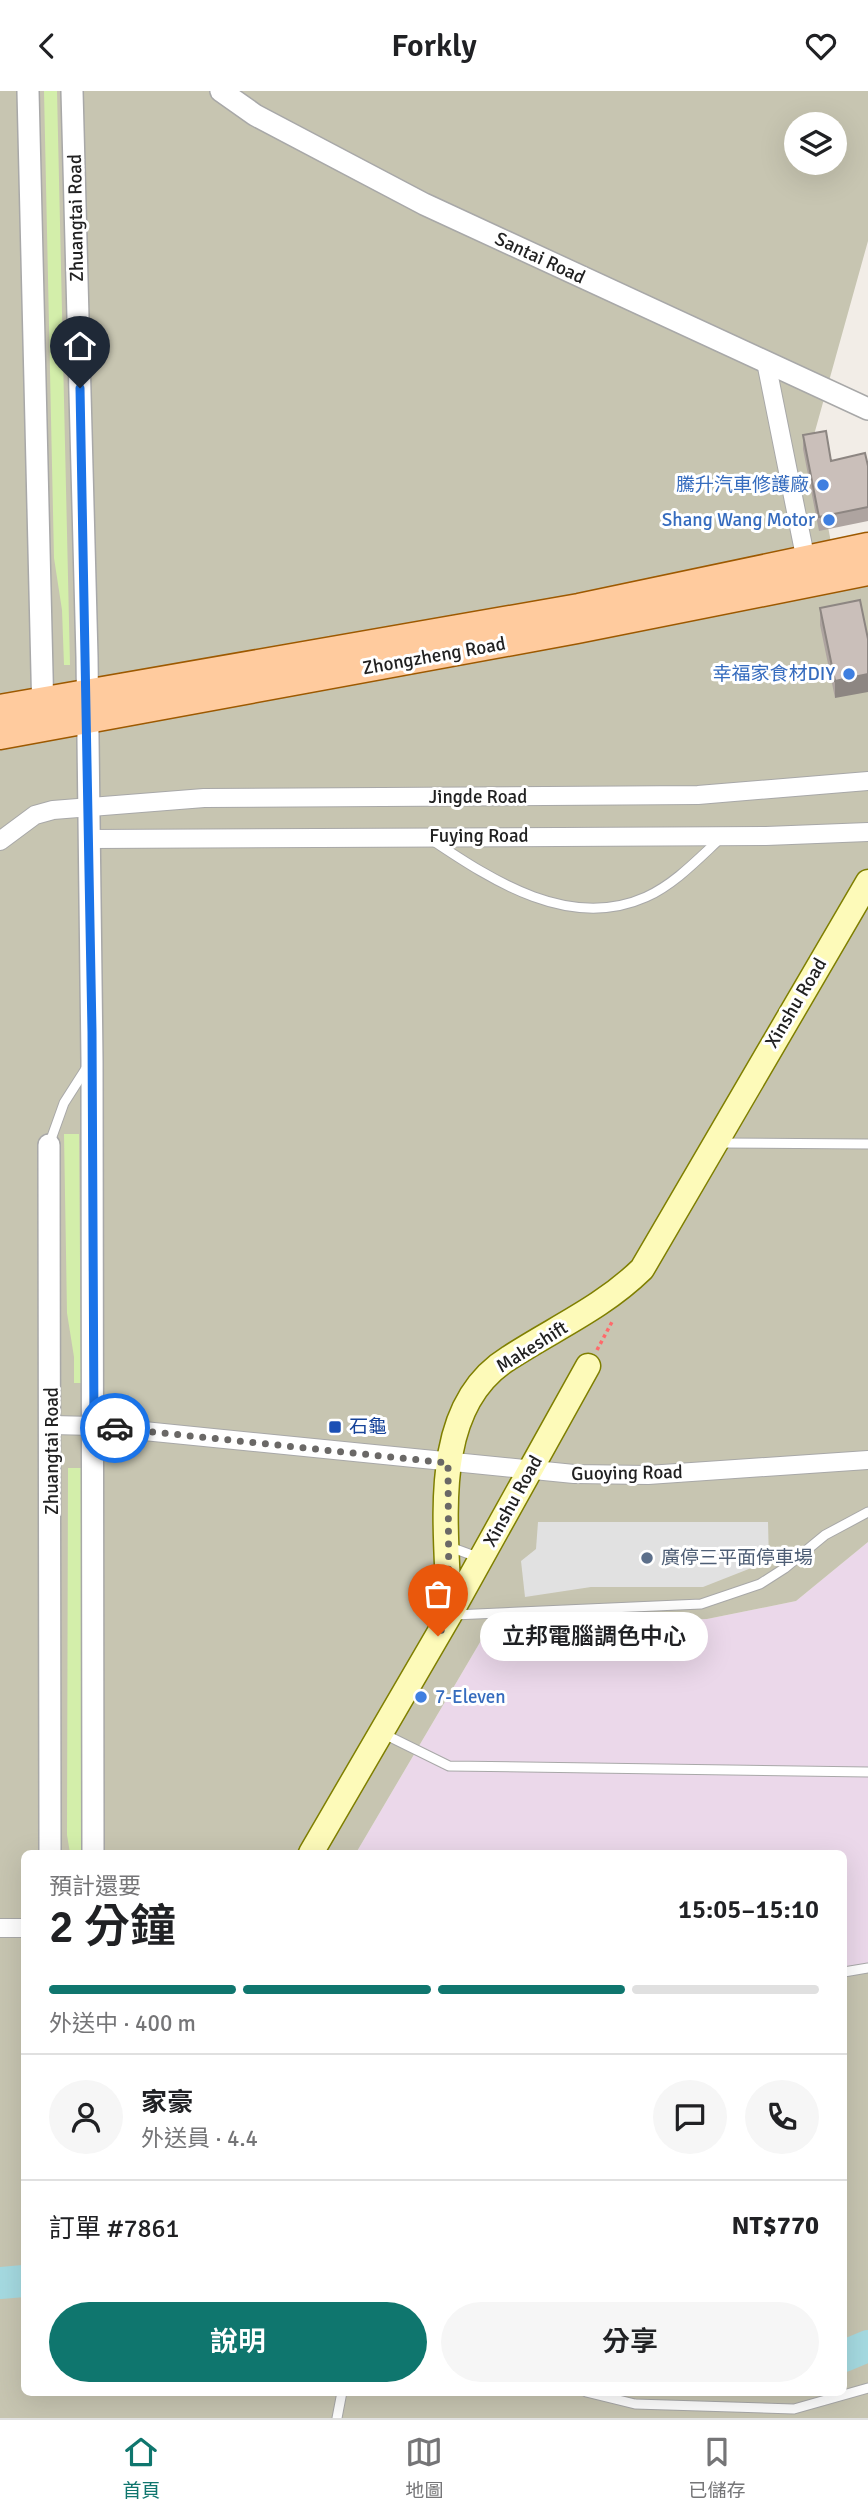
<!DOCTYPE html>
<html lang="zh-TW">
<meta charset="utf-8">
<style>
:root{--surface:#fff;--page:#f6f6f6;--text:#202124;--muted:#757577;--line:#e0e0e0;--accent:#0f766e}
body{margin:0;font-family:Signika,"Noto Sans TC",sans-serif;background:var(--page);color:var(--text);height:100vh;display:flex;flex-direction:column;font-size:26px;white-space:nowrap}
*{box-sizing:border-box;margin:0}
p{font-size:23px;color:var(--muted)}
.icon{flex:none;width:38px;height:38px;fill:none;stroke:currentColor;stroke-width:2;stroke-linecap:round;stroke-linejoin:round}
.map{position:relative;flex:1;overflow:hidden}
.panel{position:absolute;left:21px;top:1759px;width:826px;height:546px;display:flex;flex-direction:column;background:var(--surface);border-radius:10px;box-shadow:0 7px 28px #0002}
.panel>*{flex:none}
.controls{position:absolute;left:784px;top:21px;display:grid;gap:14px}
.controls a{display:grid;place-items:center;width:63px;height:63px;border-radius:50%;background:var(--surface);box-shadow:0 7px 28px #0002;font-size:35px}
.pin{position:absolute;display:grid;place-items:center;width:60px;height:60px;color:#fff;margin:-72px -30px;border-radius:50% 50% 50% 0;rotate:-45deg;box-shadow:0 0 7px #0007}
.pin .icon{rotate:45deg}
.courier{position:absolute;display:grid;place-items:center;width:70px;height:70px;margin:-35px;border:5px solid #1a73e8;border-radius:50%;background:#fff;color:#222;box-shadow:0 2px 9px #0007}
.bubble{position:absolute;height:49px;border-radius:24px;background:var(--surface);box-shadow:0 7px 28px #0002;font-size:23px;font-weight:600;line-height:49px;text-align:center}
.head em{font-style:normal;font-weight:600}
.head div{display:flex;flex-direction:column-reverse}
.head{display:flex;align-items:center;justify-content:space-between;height:119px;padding:0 28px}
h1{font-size:46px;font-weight:600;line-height:52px}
.bar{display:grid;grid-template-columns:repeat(4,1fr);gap:10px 7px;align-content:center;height:84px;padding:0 28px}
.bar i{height:9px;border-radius:5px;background:var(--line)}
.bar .active{background:var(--accent)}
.bar p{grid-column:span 4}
.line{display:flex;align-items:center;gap:18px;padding:0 28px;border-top:2px solid var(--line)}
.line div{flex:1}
.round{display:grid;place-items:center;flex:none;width:74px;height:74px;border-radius:37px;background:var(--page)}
.button{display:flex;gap:14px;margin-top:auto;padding:14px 28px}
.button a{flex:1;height:80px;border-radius:42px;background:var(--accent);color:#fff;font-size:28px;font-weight:600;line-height:80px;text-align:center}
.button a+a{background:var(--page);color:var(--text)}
header{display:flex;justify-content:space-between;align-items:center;height:91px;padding:0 28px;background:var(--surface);font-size:32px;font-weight:600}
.dock{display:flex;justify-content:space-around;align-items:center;height:98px;border-top:2px solid var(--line);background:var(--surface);font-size:19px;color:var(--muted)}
.dock a{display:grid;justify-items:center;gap:4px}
.dock .active{color:var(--accent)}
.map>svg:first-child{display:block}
</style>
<header><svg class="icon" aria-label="back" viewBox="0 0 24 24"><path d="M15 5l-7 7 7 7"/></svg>Forkly<svg class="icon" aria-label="heart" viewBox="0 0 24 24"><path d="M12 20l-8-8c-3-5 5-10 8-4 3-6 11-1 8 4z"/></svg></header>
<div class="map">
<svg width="868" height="2327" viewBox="0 0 868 2327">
<rect width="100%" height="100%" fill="#f2ede7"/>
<path fill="#ebd8ea" d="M868 1451V1875H844V1762H356L489 1536 707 1528 796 1510Z"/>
<path fill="#c7c5b1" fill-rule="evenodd" d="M0 0H868V150L812 351 833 462 868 456V1451L796 1510 707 1528 489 1536 356 1762H24V2301H844V1875H868V2327H0ZM796 33H835V72H796Z"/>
<path fill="#d3eeaa" d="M44 0H57L70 574H64L62 519 54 467Z
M64 1043H79L81 1292H74V1266L67 1222Z
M68 1377H82L81 1762H70L67 1744Z"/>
<path fill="#e1e1e1" d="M538 1431H768L769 1470 703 1496H591L525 1506 521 1470 536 1458Z"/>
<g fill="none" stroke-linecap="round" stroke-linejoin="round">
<path stroke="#a5dae1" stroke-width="32" d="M0 2192 24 2190
M844 2265 868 2255"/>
<defs>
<path id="service" d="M432 749C493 790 570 840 646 806 675 793 699 767 722 746
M719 1052 868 1053
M49 1054 64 1012 87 976
M450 1456 480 1467
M454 1524 701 1513 760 1493 785 1477 825 1444 868 1421
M384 1643 449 1675 868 1681
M844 1881 868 1877
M586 2301 635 2313 794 2318 868 2297
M337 2327 342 2301"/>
<path id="minor" d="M766 271 806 470
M89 748 766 745 868 741
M0 750 35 724 53 719 204 707 698 704 868 690
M52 1334 94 1335 574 1383 648 1384 868 1369
M0 1837H24"/>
<path id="tertiary" d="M28 0 43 624
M72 0 87 566 92 969 93 1762
M221 0 255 24 424 113 868 318
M49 1054 50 1762"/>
<path id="secondary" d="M449 1525C448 1442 426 1318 509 1267 555 1237 602 1217 642 1178L868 791
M311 1762 449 1525 588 1275"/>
<path id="primary" d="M0 618 579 517 868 456
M0 644 577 538 868 480"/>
</defs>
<use href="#service" stroke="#a8a8a8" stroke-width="11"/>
<use href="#minor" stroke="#a8a8a8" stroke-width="20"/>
<use href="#tertiary" stroke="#a8a8a8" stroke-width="24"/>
<use href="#secondary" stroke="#7f7f00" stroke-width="27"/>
<use href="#primary" stroke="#9d5900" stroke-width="31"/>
<path stroke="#ff6a6b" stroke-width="3.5" stroke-dasharray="3.5 3.5" stroke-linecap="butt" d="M597 1259 613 1229"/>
<use href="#service" stroke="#fff" stroke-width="9"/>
<use href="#minor" stroke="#fff" stroke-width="18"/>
<use href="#tertiary" stroke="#fff" stroke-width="21"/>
<use href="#secondary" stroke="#fdfab9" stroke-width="24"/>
<use href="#primary" stroke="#ffcb9e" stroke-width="28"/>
</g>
<path fill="#aea4a0" d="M803 344 831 370 868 375V430L819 440 803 358Z
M860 509 835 607 820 534V517Z"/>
<path fill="#8d8682" d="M868 583V601L835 607V590Z"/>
<path fill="#cabfba" stroke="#8d8682" stroke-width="2" d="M826 340 831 370 865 362 868 375V416L819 426 803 344Z
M860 509 868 548V583L835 590 820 517Z"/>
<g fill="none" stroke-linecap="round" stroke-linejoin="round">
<path stroke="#6a6866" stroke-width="7" stroke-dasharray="0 12.6" d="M115 1337 448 1372 449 1525 438 1545"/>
<path stroke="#1a73e8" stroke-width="9" d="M80 297 92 941 94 1335 115 1337"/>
</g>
<g fill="#3f7fe0" stroke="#fff" stroke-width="2.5">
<circle cx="823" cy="394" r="7"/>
<circle cx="829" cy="429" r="7"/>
<circle cx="849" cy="583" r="7"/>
<circle cx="421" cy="1606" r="7"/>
</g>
<rect fill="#1a4fb4" stroke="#fff" stroke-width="2.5" x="328" y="1329" width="14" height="14" rx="3.5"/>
<circle fill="#5c6f8a" stroke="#fff" stroke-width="2.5" cx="647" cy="1467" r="7"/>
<g text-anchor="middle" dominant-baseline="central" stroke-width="6" stroke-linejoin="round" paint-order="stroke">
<g font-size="19" fill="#212121" stroke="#fff">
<text transform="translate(76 127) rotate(-91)">Zhuangtai Road</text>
<text transform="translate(540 167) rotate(25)">Santai Road</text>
<text transform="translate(434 565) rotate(-10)">Zhongzheng Road</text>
<text x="478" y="706">Jingde Road</text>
<text x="479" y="745">Fuying Road</text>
<text transform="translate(796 912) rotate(-59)">Xinshu Road</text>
<text transform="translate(532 1256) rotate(-32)">Makeshift</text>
<text transform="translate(52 1360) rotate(-90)">Zhuangtai Road</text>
<text transform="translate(627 1382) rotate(-1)">Guoying Road</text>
<text transform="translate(513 1410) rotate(-61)">Xinshu Road</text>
</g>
<g font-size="19" fill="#366cbe" stroke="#fff" text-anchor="end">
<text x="809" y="394">騰升汽車修護廠</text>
<text x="815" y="429">Shang Wang Motor</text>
<text x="835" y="583">幸福家食材DIY</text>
<text x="435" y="1606" text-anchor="start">7-Eleven</text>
</g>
<g font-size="19" fill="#164399" stroke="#fff" text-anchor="start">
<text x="349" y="1336">石龜</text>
</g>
<g font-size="19" fill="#4e5e75" stroke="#fff" text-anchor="start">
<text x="661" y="1467">廣停三平面停車場</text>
</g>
</g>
</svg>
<div class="controls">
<a><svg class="icon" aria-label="layers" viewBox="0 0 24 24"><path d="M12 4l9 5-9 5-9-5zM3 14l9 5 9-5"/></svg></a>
</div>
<div class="pin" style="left:438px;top:1545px;background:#ea580c"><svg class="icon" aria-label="bag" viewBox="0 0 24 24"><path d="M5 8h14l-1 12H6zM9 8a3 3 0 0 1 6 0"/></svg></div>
<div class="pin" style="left:80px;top:297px;background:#1f2937"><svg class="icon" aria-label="home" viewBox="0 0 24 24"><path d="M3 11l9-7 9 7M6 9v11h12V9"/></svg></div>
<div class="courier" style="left:115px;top:1337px"><svg class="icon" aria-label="car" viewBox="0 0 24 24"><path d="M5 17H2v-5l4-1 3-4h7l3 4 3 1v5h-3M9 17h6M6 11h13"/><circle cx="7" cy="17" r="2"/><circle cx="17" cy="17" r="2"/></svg></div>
<div class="bubble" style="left:480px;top:1521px;width:228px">立邦電腦調色中心</div>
<section class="panel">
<div class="head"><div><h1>2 分鐘</h1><p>預計還要</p></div><em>15:05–15:10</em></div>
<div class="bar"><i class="active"></i><i class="active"></i><i class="active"></i><i></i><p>外送中 · 400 m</p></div>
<div class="line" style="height:126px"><a class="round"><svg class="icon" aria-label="person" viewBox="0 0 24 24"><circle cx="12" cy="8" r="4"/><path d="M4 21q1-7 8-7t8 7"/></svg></a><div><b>家豪</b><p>外送員 · 4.4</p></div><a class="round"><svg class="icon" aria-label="chat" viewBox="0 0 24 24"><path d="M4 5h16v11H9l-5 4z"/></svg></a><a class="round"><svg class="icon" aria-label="phone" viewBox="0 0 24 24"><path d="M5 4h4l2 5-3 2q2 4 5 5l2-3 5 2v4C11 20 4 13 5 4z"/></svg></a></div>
<div class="line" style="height:91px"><div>訂單 #7861</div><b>NT$770</b></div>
<div class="button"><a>說明</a><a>分享</a></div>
</section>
</div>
<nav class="dock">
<a class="active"><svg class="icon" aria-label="home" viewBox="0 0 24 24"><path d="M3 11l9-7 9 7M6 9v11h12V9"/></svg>首頁</a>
<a><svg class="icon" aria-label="map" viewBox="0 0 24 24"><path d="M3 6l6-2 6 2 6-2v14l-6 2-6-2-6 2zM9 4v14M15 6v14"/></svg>地圖</a>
<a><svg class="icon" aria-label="saved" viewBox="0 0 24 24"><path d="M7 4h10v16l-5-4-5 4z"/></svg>已儲存</a>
</nav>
